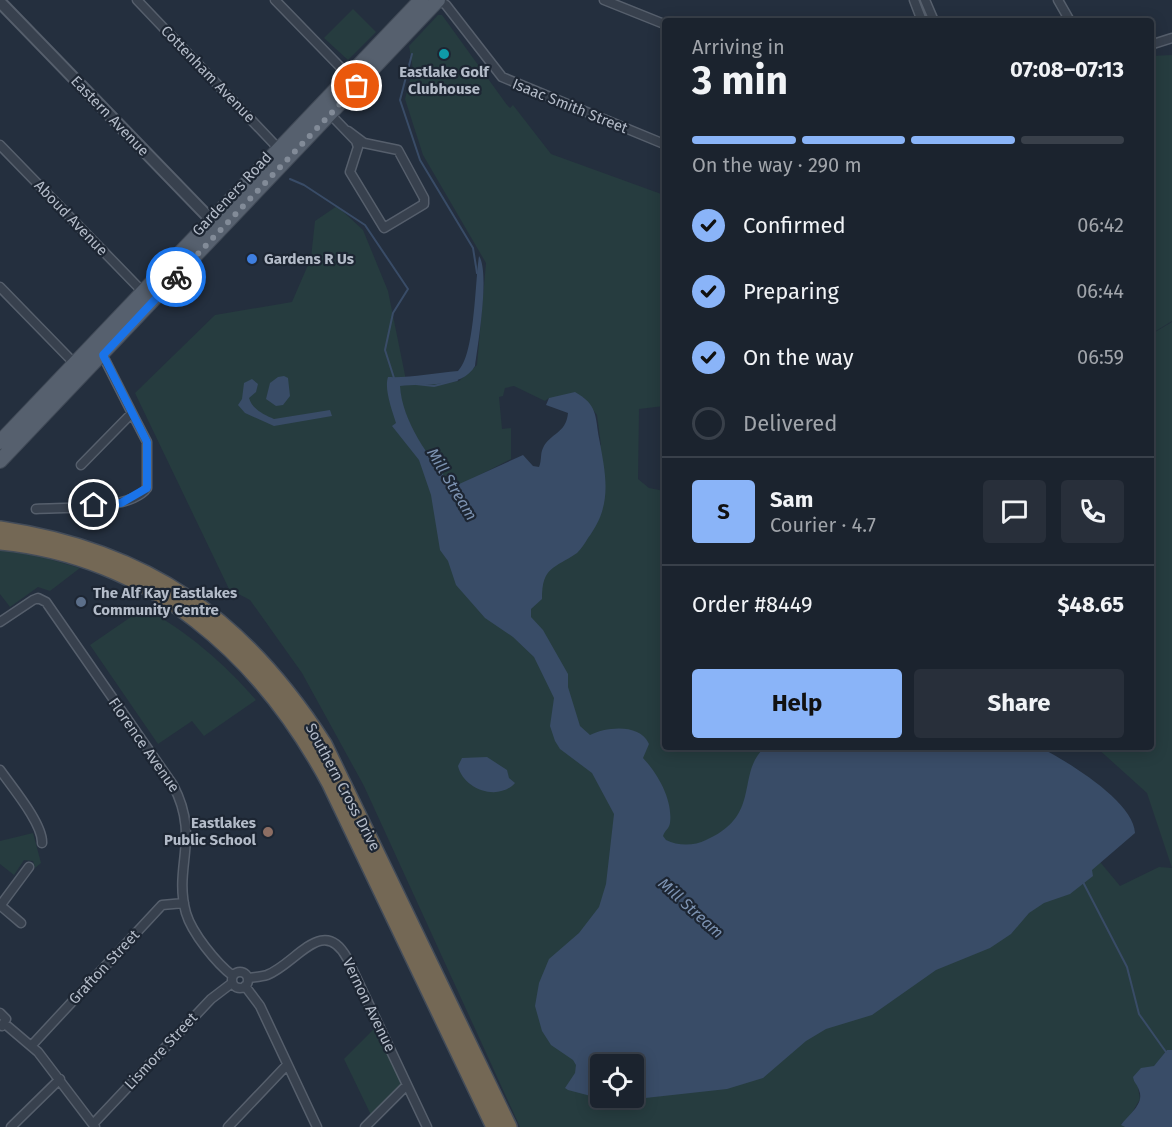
<!DOCTYPE html>
<meta charset="utf-8">
<style>
:root{--surface:#1b232e;--page:#282f3a;--text:#f1f3f6;--muted:#a0a4aa;--line:#39404a;--accent:#8ab4f8}
body{margin:0;font-family:"Fira Sans",sans-serif;background:var(--page);color:var(--text);height:100vh;display:flex;flex-direction:column;font-size:22px;white-space:nowrap}
*{box-sizing:border-box;margin:0}
p{font-size:20px;color:var(--muted)}
.icon{flex:none;width:33px;height:33px;fill:none;stroke:currentColor;stroke-width:2;stroke-linecap:round;stroke-linejoin:round}
.map{position:relative;flex:1;overflow:hidden}
.drawer{position:absolute;left:662px;top:18px;width:492px;height:732px;display:flex;flex-direction:column;background:var(--surface);border-radius:6px;box-shadow:0 3px 15px #0003,0 0 0 2px var(--line)}
.drawer>*{flex:none}
.buttons{position:absolute;left:590px;top:1054px;display:grid;gap:12px}
.buttons a{display:grid;place-items:center;width:54px;height:54px;border-radius:6px;background:var(--surface);box-shadow:0 3px 15px #0003,0 0 0 2px var(--line);font-size:30px}
.pin{position:absolute;display:grid;place-items:center;width:51px;height:51px;color:#fff;margin:-26px;border:3px solid #fff;border-radius:50%;box-shadow:0 2px 6px #0007}
.courier{position:absolute;display:grid;place-items:center;width:60px;height:60px;margin:-30px;border:4px solid #1a73e8;border-radius:50%;background:#fff;color:#222;box-shadow:0 2px 8px #0007}
.headline em{font-style:normal;font-weight:700}
.headline div{display:flex;flex-direction:column-reverse}
.headline{display:flex;align-items:center;justify-content:space-between;height:102px;padding:0 30px}
h1{font-size:39px;font-weight:700;line-height:45px}
.bar{display:grid;grid-template-columns:repeat(4,1fr);gap:9px 6px;align-content:center;height:72px;padding:0 30px}
.bar i{height:8px;border-radius:4px;background:var(--line)}
.bar .selected{background:var(--accent)}
.bar p{grid-column:span 4}
.line{display:flex;align-items:center;gap:15px;padding:0 30px;border-top:2px solid var(--line)}
.line div{flex:1}
.round{display:grid;place-items:center;flex:none;width:63px;height:63px;border-radius:6px;background:var(--page)}
ol{padding:0 30px;list-style:none}
li{display:flex;align-items:center;gap:18px;height:66px}
li p{margin-inline-start:auto}
li .icon{padding:6px;border-radius:50%;background:var(--accent);color:#111;stroke-width:4}
li:last-child{color:var(--muted)}
li i{width:33px;height:33px;border:3px solid var(--line);border-radius:50%}
.cta{display:flex;gap:12px;margin-top:auto;padding:12px 30px}
.cta a{flex:1;height:69px;border-radius:6px;background:var(--accent);color:#111;font-size:24px;font-weight:700;line-height:69px;text-align:center}
.cta a+a{background:var(--page);color:var(--text)}
.map>svg:first-child{display:block}
</style>
<div class="map">
<svg width="1172" height="1127" viewBox="0 0 1172 1127">
<rect width="100%" height="100%" fill="#242f3e"/>
<path fill="#263c3f" fill-rule="evenodd" d="M353 9 376 32 348 60 324 38Z
M438 15H442L507 105 510 108 513 105 551 154 664 195V406L639 409 638 479 649 488 664 491V747H825L743 826 594 934 600 1098H633L1086 845 1120 886 1159 867 1172 868V1050H1167L1138 1088 1140 1099 1129 1118 1121 1124 1125 1127H520L364 786 302 673 250 600 229 589 135 393 215 315 292 302 311 258 315 221 337 206 363 230 388 291 407 385 459 381 477 365 486 263 423 155 405 99 413 69 409 46ZM514 386 545 401 549 398 583 397 597 415 601 445 462 545 448 480 451 484H462L511 459V428L502 429 499 397 503 396 505 388Z
M1172 55V321L1151 334V56Z
M1172 322V868L1147 793 1096 747H1150V335Z
M0 549 35 555 80 568 50 591 38 587 10 607 0 594Z
M144 608C187 631 225 664 256 700L204 736 192 721 158 744 90 645Z
M33 833 41 863 35 868 33 861 24 860 14 875 0 864V841Z
M374 1029 402 1083 371 1115 344 1059Z"/>
<path fill="#394c67" fill-rule="evenodd" d="M479 256C490 272 478 344 475 366 462 389 424 383 400 386 402 421 429 458 451 484L457 485 523 455 533 466 539 467C542 460 540 454 543 448 550 433 566 434 568 413L546 405 549 398 575 392C598 405 595 416 599 438 606 476 613 505 588 538 585 543 581 549 577 553 554 569 542 566 542 599L531 609V617L543 630 568 674V687L580 726 590 735C606 727 640 723 649 744L643 758C658 774 673 800 670 823 669 829 665 830 663 836L666 840C678 846 694 846 706 840 763 815 735 774 765 747H1039C1065 760 1134 801 1135 833L1092 870 1093 876 1070 894 1044 903 1029 913 1011 934 990 948 936 970 872 1015 826 1029 806 1041 763 1078 727 1089 627 1100H606L568 1090 565 1088 575 1073 576 1065 573 1060 551 1045 542 1031 535 1006 539 983 549 959 579 933 599 907 606 884 614 814 592 773 560 749 555 741 550 726 554 698 534 657 513 637 485 618 456 585 448 561 440 550 431 495 419 460 392 426 396 423C392 410 384 389 388 377 409 378 435 373 458 371 475 355 475 282 479 256ZM600 1065H633V1098H600Z
M284 376 288 378 290 396 283 405 276 406 266 399 270 383 278 377Z
M252 379 258 384 256 392 249 398C252 409 264 415 274 419L330 410 332 416 274 426 245 413 238 405 242 399 244 383Z
M487 757 507 770 509 778 515 783C498 802 463 789 458 766L462 758Z
M1167 1050H1172V1127H1125L1121 1125C1128 1115 1145 1104 1139 1090 1137 1084 1134 1083 1133 1077L1141 1068 1154 1066Z"/>
<g fill="none" stroke-linecap="round" stroke-linejoin="round">
<path stroke="#394c67" stroke-width="2" d="M412 54 400 100 420 160 473 248 477 273
M290 179 304 185 365 225 408 289 393 313 385 350 394 378
M416 384 434 386 457 380
M1083 882 1127 967 1139 1014 1166 1052"/>
<defs>
<path id="minor" d="M137 0 278 148
M275 0 347 74
M439 0 446 5 502 77 664 144
M604 0 664 24
M914 0 922 21
M925 0 934 21
M1058 0 1070 21
M1150 45 1172 38
M330 114 356 141 358 147 350 172 384 228 424 204V198L398 150 364 143 348 131
M0 145 142 291
M0 287 75 364
M81 465 132 413 100 350
M36 509C63 507 130 511 147 488V442L132 413
M0 622 33 600 38 598 46 602 173 785C201 838 173 866 186 913 192 933 216 963 233 976
M0 770C12 787 43 824 42 843
M0 906 29 867
M1 906 21 923
M232 980a8 8 0 1 1 16 0a8 8 0 1 1-16 0Z
M248 978C254 977 261 977 267 975 296 964 323 914 347 958L427 1127
M245 986 260 1006 317 1127
M0 1013 6 1019 2 1026
M5 1024 38 1052 95 1127
M32 1045 162 905 184 903
M93 1124 211 999 232 983
M11 1127 60 1079
M228 1127 287 1065
M365 1127 407 1085"/>
<path id="tertiary" d="M0 2 215 224"/>
<path id="primary" d="M0 442 421 0
M0 461 438 0"/>
<path id="motorway" d="M0 529C148 551 244 619 324 744L509 1127
M0 542C152 557 261 655 330 784L494 1127"/>
</defs>
<use href="#minor" stroke="#565f6c" stroke-width="11"/>
<use href="#tertiary" stroke="#565f6c" stroke-width="14"/>
<use href="#primary" stroke="#414a57" stroke-width="16"/>
<use href="#motorway" stroke="#434c59" stroke-width="18"/>
<use href="#minor" stroke="#38414e" stroke-width="8"/>
<use href="#tertiary" stroke="#38414e" stroke-width="10"/>
<use href="#primary" stroke="#56606e" stroke-width="14"/>
<use href="#motorway" stroke="#746855" stroke-width="15"/>
</g>
<g fill="none" stroke-linecap="round" stroke-linejoin="round">
<path stroke="#828b98" stroke-width="6" stroke-dasharray="0 10.8" d="M176 277 357 86"/>
<path stroke="#1a73e8" stroke-width="8" d="M94 505 121 503 147 488V442L103 355 176 277"/>
</g>
<circle fill="#0f9aa8" stroke="#1d2633" stroke-width="2" cx="444" cy="54" r="6"/>
<circle fill="#3f7fe0" stroke="#1d2633" stroke-width="2" cx="252" cy="259" r="6"/>
<circle fill="#5c6f8a" stroke="#1d2633" stroke-width="2" cx="81" cy="602" r="6"/>
<circle fill="#8d6e63" stroke="#1d2633" stroke-width="2" cx="268" cy="832" r="6"/>
<g text-anchor="middle" dominant-baseline="central" stroke-width="4.5" stroke-linejoin="round" paint-order="stroke">
<g font-size="15" font-weight="bold" fill="#b4bcc9" stroke="#1d2633" text-anchor="start">
<text x="444" y="72" text-anchor="middle">Eastlake Golf<tspan x="444" dy="17">Clubhouse</tspan></text>
<text x="264" y="259">Gardens R Us</text>
<text x="93" y="593">The Alf Kay Eastlakes<tspan x="93" dy="17">Community Centre</tspan></text>
<text x="256" y="823" text-anchor="end">Eastlakes<tspan x="256" dy="17">Public School</tspan></text>
</g>
<g font-size="15" fill="#b4bcc9" stroke="#1d2633">
<text transform="translate(208 74) rotate(46)">Cottenham Avenue</text>
<text transform="translate(570 106) rotate(22)">Isaac Smith Street</text>
<text transform="translate(110 116) rotate(46)">Eastern Avenue</text>
<text transform="translate(232 194) rotate(-47)">Gardeners Road</text>
<text transform="translate(71 218) rotate(46)">Aboud Avenue</text>
<text transform="translate(144 745) rotate(55)">Florence Avenue</text>
<text transform="translate(343 787) rotate(62)">Southern Cross Drive</text>
<text transform="translate(104 967) rotate(-47)">Grafton Street</text>
<text transform="translate(369 1005) rotate(64)">Vernon Avenue</text>
<text transform="translate(161 1051) rotate(-47)">Lismore Street</text>
</g>
<g font-size="16" font-style="italic" fill="#7c92b1" stroke="#1d2633">
<text transform="translate(452 484) rotate(59)">Mill Stream</text>
<text transform="translate(691 908) rotate(42)">Mill Stream</text>
</g>
</g>
</svg>
<div class="buttons">
<a><svg class="icon" aria-label="locate" viewBox="0 0 24 24"><circle cx="12" cy="12" r="6"/><path d="M12 2v4M12 18v4M2 12h4M18 12h4"/></svg></a>
</div>
<div class="pin" style="left:357px;top:86px;background:#ea580c"><svg class="icon" aria-label="bag" viewBox="0 0 24 24"><path d="M5 8h14l-1 12H6zM9 8a3 3 0 0 1 6 0"/></svg></div>
<div class="pin" style="left:94px;top:505px;background:#1f2937"><svg class="icon" aria-label="home" viewBox="0 0 24 24"><path d="M3 11l9-7 9 7M6 9v11h12V9"/></svg></div>
<div class="courier" style="left:176px;top:277px"><svg class="icon" aria-label="bike" viewBox="0 0 24 24"><circle cx="6" cy="16" r="4"/><circle cx="18" cy="16" r="4"/><path d="M6 16l4-8h5l3 8M10 8l3 8H6M13 5h3"/></svg></div>
<section class="drawer">
<div class="headline"><div><h1>3 min</h1><p>Arriving in</p></div><em>07:08–07:13</em></div>
<div class="bar"><i class="selected"></i><i class="selected"></i><i class="selected"></i><i></i><p>On the way · 290 m</p></div>
<ol>
<li><svg class="icon" aria-label="check" viewBox="0 0 24 24"><path d="M5 12l5 5 9-10"/></svg>Confirmed<p>06:42</p></li>
<li><svg class="icon" aria-label="check" viewBox="0 0 24 24"><path d="M5 12l5 5 9-10"/></svg>Preparing<p>06:44</p></li>
<li><svg class="icon" aria-label="check" viewBox="0 0 24 24"><path d="M5 12l5 5 9-10"/></svg>On the way<p>06:59</p></li>
<li><i></i>Delivered</li>
</ol>
<div class="line" style="height:108px"><b class="round" style="background:var(--accent);color:#111">S</b><div><b>Sam</b><p>Courier · 4.7</p></div><a class="round"><svg class="icon" aria-label="chat" viewBox="0 0 24 24"><path d="M4 5h16v11H9l-5 4z"/></svg></a><a class="round"><svg class="icon" aria-label="phone" viewBox="0 0 24 24"><path d="M5 4h4l2 5-3 2q2 4 5 5l2-3 5 2v4C11 20 4 13 5 4z"/></svg></a></div>
<div class="line" style="height:78px"><div>Order #8449</div><b>$48.65</b></div>
<div class="cta"><a>Help</a><a>Share</a></div>
</section>
</div>
